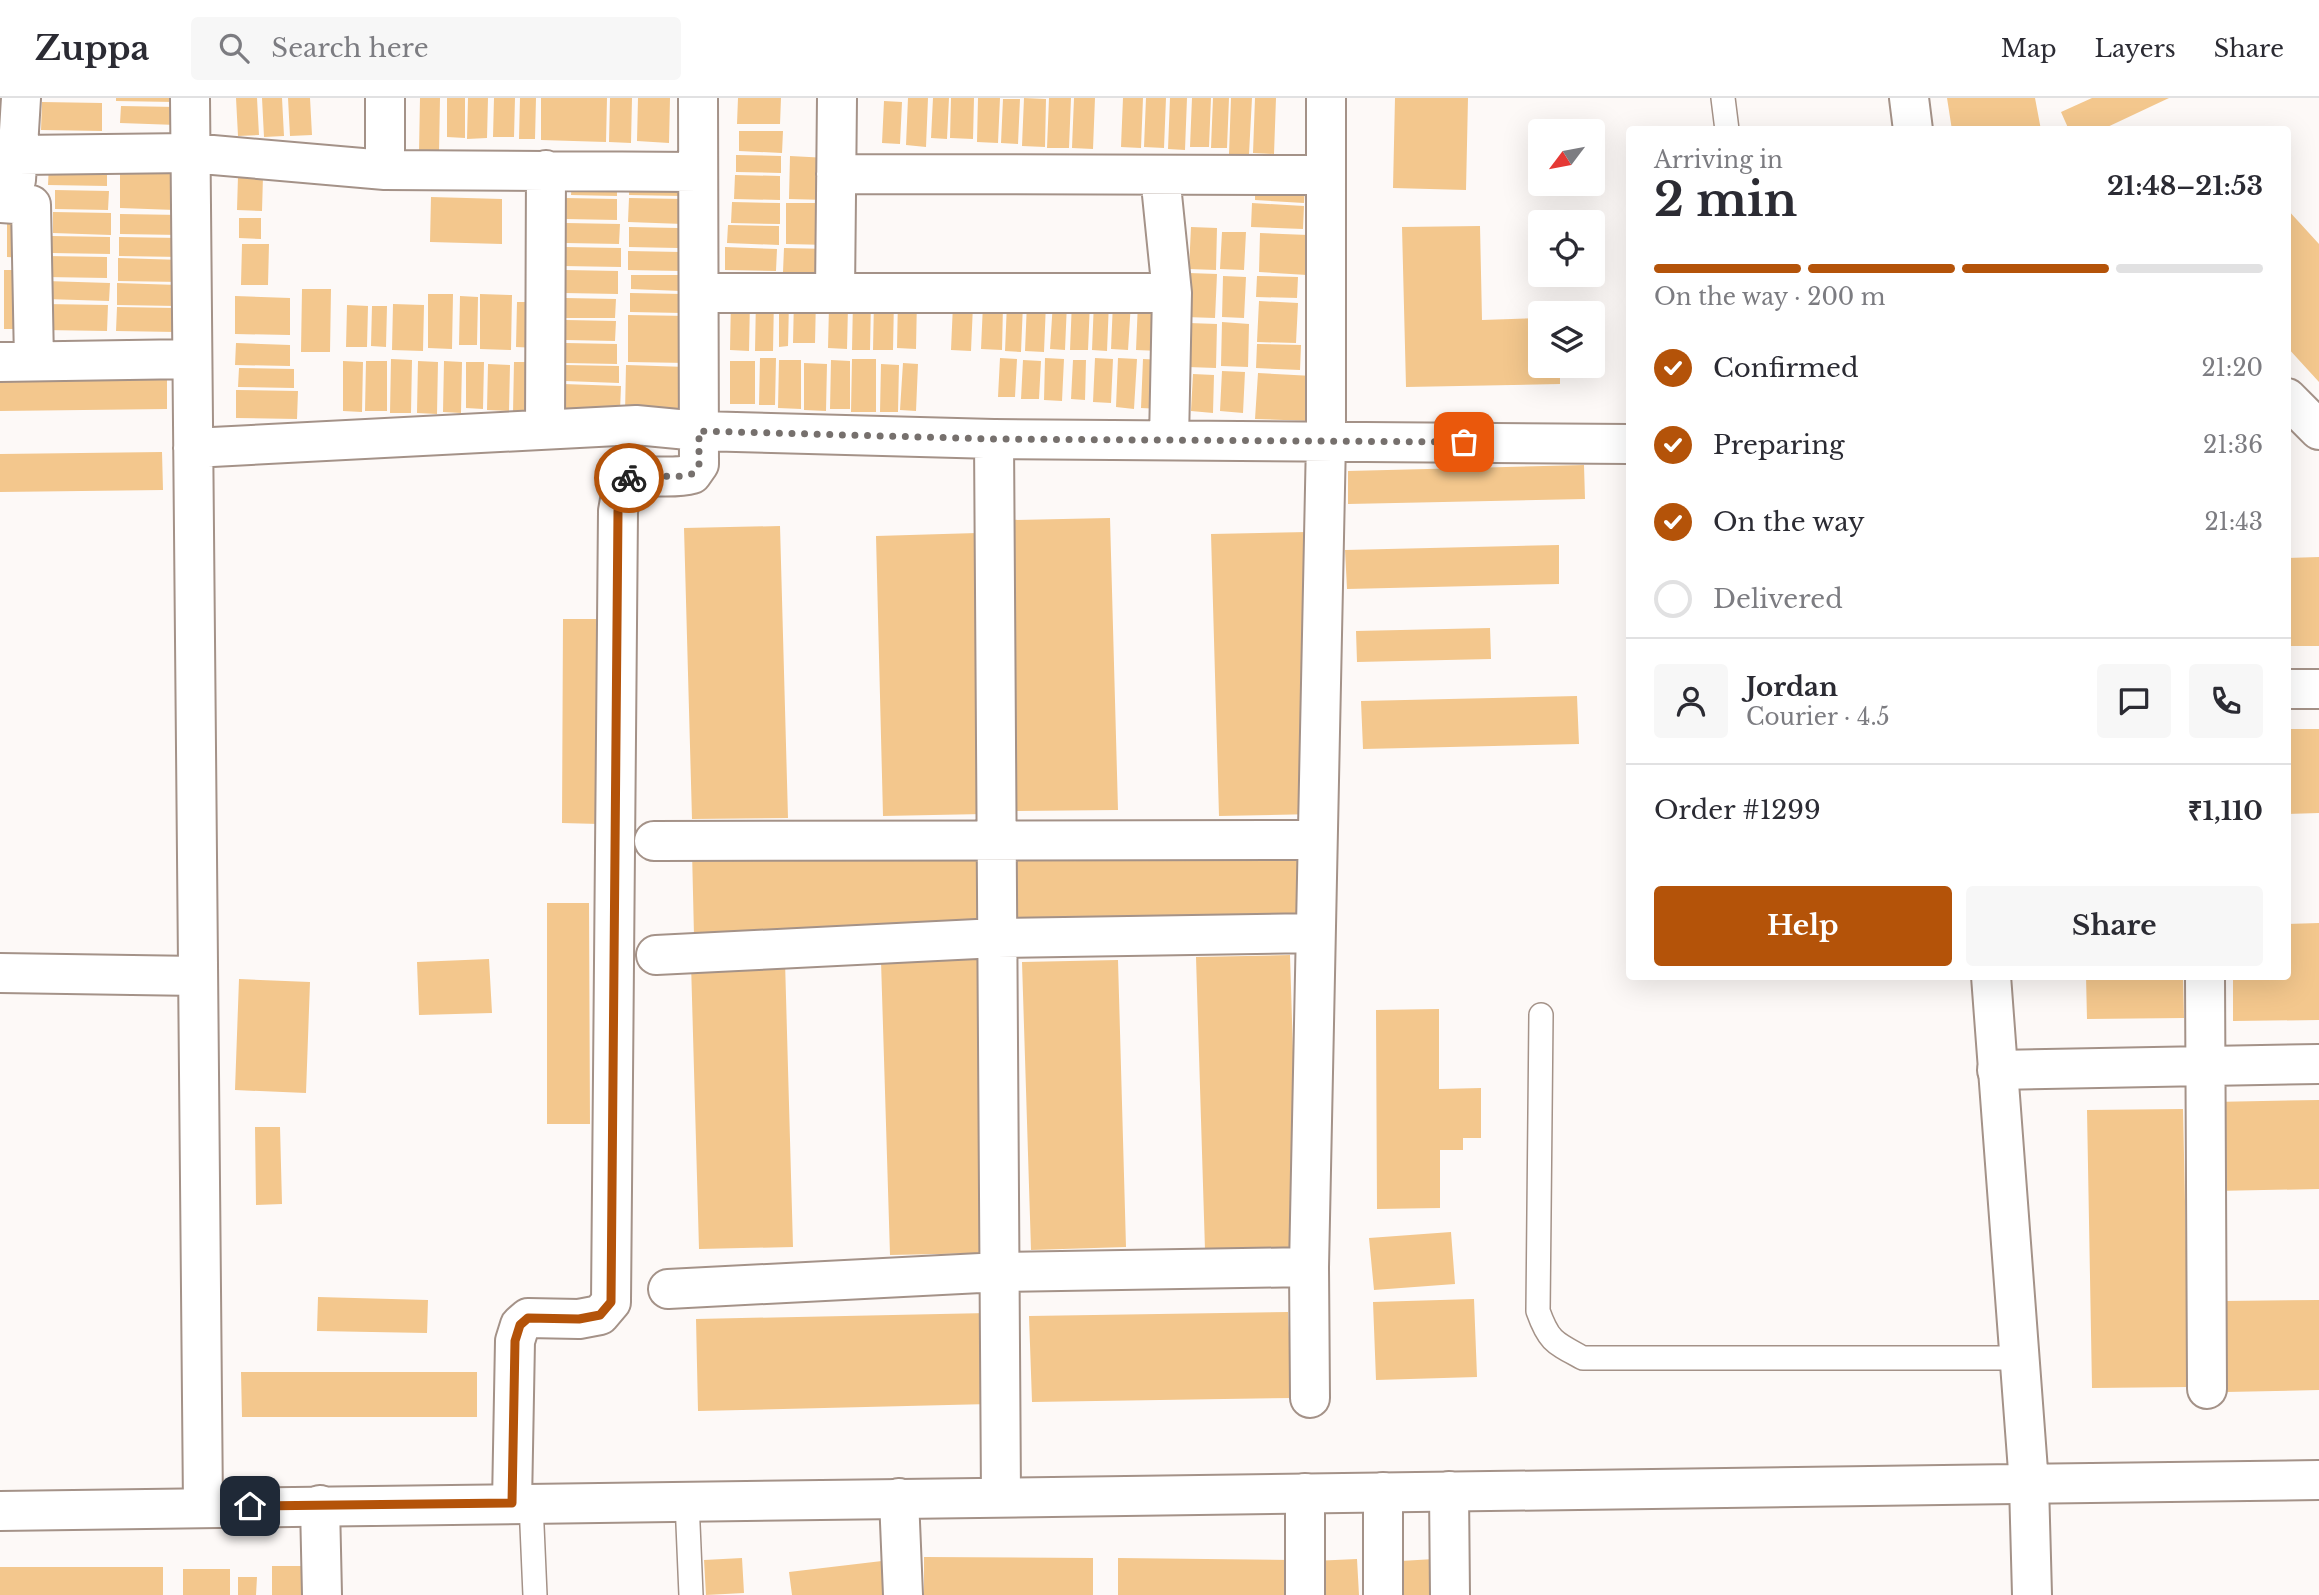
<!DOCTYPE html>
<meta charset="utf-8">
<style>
:root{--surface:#fff;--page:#f7f7f7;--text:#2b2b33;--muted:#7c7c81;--line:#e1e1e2;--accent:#b45309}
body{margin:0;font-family:"Libre Baskerville",serif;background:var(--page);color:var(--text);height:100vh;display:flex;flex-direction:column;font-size:26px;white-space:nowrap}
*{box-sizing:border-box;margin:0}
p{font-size:23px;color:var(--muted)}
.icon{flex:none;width:38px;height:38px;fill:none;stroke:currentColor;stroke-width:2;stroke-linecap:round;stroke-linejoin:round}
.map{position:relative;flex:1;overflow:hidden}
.side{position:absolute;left:1626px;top:28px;width:665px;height:854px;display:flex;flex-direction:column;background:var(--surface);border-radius:7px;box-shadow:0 7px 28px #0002}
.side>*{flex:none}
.needle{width:46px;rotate:238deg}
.controls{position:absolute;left:1528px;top:21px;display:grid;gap:14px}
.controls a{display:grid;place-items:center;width:77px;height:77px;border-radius:7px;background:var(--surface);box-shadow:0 7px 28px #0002;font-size:35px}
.pin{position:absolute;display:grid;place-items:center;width:60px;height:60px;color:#fff;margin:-30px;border-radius:14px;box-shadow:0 4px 10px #0006}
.courier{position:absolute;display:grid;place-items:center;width:70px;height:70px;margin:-35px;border:5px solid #b45309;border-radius:50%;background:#fff;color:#222;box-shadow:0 2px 9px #0007}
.summary em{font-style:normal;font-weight:800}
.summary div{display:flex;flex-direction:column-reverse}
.summary{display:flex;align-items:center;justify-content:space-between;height:119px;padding:0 28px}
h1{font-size:46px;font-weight:800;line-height:52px}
.bar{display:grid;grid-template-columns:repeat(4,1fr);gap:10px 7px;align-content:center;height:84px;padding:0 28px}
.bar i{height:9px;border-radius:5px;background:var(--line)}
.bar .current{background:var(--accent)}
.bar p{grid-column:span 4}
.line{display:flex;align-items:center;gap:18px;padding:0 28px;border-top:2px solid var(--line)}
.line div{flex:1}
.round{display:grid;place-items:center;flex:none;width:74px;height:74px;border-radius:7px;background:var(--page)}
ol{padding:0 28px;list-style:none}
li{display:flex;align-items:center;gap:21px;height:77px}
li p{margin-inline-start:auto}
li .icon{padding:7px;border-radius:50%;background:var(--accent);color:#fff;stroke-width:4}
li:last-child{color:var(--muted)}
li i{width:38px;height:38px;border:4px solid var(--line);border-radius:50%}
.cta{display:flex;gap:14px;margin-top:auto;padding:14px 28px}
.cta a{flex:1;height:80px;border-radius:7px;background:var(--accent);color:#fff;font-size:28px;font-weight:800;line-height:80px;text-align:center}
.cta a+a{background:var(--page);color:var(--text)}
header{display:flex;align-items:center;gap:42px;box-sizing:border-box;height:98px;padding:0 35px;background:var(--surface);border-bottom:2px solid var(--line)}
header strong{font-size:33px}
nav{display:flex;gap:38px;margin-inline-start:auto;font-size:24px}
.search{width:490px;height:63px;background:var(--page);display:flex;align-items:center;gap:18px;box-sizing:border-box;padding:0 24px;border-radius:7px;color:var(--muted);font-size:26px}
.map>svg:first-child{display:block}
</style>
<header>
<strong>Zuppa</strong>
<div class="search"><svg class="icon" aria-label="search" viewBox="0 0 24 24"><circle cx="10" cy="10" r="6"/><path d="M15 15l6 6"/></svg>Search here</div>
<nav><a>Map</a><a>Layers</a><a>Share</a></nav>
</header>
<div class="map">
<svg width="2319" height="1497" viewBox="0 0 2319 1497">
<rect width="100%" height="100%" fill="#fdf9f7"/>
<path fill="#f3c78d" d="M116 0H174V4L116 3Z
M236 0H257L259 37 238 38Z
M262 0H282L284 38 264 39Z
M288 0H310L312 37 290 38Z
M420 0H440L439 54H419Z
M447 0H465V40L447 39Z
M468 0H488L487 40 467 41Z
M494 0H515L514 39H493Z
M520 0H536L535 41H519Z
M541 0H607L606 44 541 42Z
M610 0H632L631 45 609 44Z
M638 0H670L669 45 637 43Z
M738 0H781L780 26H737Z
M908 0H928L926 49 906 47Z
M933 0H949L947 41 931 40Z
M951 0H974L973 41 950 40Z
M978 0H1000L998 45 977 44Z
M1024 0 1046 1 1045 49 1022 48Z
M1049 0H1071L1069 50H1047Z
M1074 0H1095L1093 51 1072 50Z
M1123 0H1143L1141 50 1121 49Z
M1146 0H1166L1164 50 1144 49Z
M1170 0H1187L1185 52 1168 51Z
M1192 0H1211L1209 49H1190Z
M1213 0H1229L1227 50H1211Z
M1231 0H1252L1249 56H1229Z
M1255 0H1276L1274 56 1253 55Z
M1395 0H1468L1466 92 1393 90Z
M1947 0H2035L2041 32H1952Z
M2092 0H2169L2101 32H2069L2061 14Z
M1003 1H1020L1018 46 1001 45Z
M884 3 902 4 900 46 882 45Z
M42 4 102 5V33L41 32Z
M121 8 177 9V27L120 25Z
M739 33H783L782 55 739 53Z
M736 57 781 58V75L736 74Z
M790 58 828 60 827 102 789 101Z
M49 66 107 68V88L48 87Z
M120 71 176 73 175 112 120 110Z
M735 77 780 78V102L734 101Z
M238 78H263L262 113 237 112Z
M629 78 681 79V98L629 97Z
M572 81 617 82V98L571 97Z
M1255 84 1305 86 1304 105 1255 102Z
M55 92 109 93 108 112 55 111Z
M431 99 502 101V146L430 144Z
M566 100 617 101V122L566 121Z
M629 100 683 101V126L628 124Z
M732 104 780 105V126L731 125Z
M786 105H829V147L786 146Z
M1252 105 1304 108 1303 131 1251 129Z
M2287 111 2319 146V284L2287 249Z
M53 114 111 115V137L53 135Z
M27 115 26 160 7 159V116Z
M120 116 180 117 179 137 120 136Z
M239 120H261V141L239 140Z
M566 125 620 126 619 146 566 145Z
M728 127 779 128V147L727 145Z
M1480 128 1482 222 1540 220V268H1560V286L1406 289 1402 129Z
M629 129 678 130V150L629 149Z
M1191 129 1217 130 1216 172 1189 171Z
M1222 134H1246L1244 172 1220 171Z
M1260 135 1308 137 1307 177 1259 174Z
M52 138 110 139V156L52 155Z
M119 139 180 140V159L119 158Z
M242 146H269L268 187H241Z
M564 149 621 150V169L563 168Z
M725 149 777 151 776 173 725 172Z
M784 150 830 151 829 175 783 174Z
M628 153 681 154V173L628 172Z
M47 158 107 159V180L46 179Z
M118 160 182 162 181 184 118 183Z
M4 172H28L27 231H4Z
M565 172 618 173V196L565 195Z
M1189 175 1217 176 1215 220 1186 219Z
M631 177H681V193L631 191Z
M1223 178 1246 179 1244 220 1222 219Z
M1257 178 1298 179 1297 200 1256 199Z
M46 183 110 185 109 203 46 201Z
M117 185 178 187 177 208 117 207Z
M302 191H331L330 254H301Z
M630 195 682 196V215L630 214Z
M428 196H453L452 251 428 250Z
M480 196 512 197 511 252 480 251Z
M235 198 290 200V237L235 236Z
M460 198 478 199 477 247H459Z
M898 199H917L916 251 897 250Z
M565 200 616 201 615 220H565Z
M731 200 750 201 749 253 730 252Z
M756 200H774L773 253H755Z
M794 200H816L815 245H793Z
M853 202 871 203 870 252H852Z
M874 202H894L893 252H873Z
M1072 203 1090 204 1088 252H1070Z
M1094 203 1109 204 1107 253 1092 252Z
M1259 203 1298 205 1296 245 1257 244Z
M517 204H538V250L516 249Z
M779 204H789L788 248 779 249Z
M1027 204 1046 205 1044 254 1025 253Z
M1053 204 1067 205 1065 252 1050 251Z
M1113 204H1131L1128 252 1111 251Z
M1138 204 1162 205 1160 253 1136 252Z
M1007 205 1023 206 1021 254 1005 253Z
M45 206 108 207 107 233 44 232Z
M393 206 424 207 423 253 392 252Z
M953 206 973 207 971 253 951 252Z
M983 206 1003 207 1002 252 981 251Z
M347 207 368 208 367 249H346Z
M372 208H387L386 249 371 248Z
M829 208H848L847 251 828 250Z
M117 209 176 210V234L116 233Z
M628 217 688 218 687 265 628 264Z
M566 222 616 223 615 243 566 242Z
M1222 224 1249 226 1248 269 1221 268Z
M1189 225 1217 226 1216 270 1188 269Z
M236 245 290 247V268L235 267Z
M566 245 617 246V266L566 265Z
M1257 246 1301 247 1300 272 1256 270Z
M760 260H776L775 307H759Z
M1000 260 1017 261 1015 299H998Z
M1045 260 1064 261 1062 303 1044 302Z
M1095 260 1113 261 1111 305 1093 304Z
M1118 260 1137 261 1134 311 1116 309Z
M391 261 412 262 411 315H390Z
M852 261H876V314H851Z
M1143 261 1163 262 1161 311 1141 310Z
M779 262H801V311L778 310Z
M831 262 850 263V311H830Z
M1023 262 1041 263 1039 301H1021Z
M1073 262H1086L1085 302 1071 301Z
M343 263 363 264 362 314 343 313Z
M366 263H387V313H365Z
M418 263 438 264 437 316 417 315Z
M444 263 462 264 461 315 443 314Z
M730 263H755V306H730Z
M466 264H484L483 311 466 310Z
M514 264H536L535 315H513Z
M804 265 827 266 826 313 804 312Z
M903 265 918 266 916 313 900 312Z
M488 266 510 267 509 313 487 312Z
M881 266 899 267 898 314H880Z
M565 267 619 268V285L565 283Z
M626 267 687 269V316L625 315Z
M239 270 294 271V290L238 289Z
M167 271V311L0 313V273Z
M1222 273 1245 274 1243 315 1220 313Z
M1258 275 1313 278 1312 323 1255 321Z
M1193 276 1214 277 1213 315 1191 313Z
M563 286 621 288 620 313 563 312Z
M236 292 298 293 297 321 236 320Z
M162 354 163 392 0 394V356Z
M1584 367 1585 401 1348 406V373Z
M1110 420 1118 712 1017 713 1010 422Z
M780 428 788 720 692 721 684 430Z
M1308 434 1317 716 1219 718 1211 436Z
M977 435 984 716 883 718 876 438Z
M1559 447V486L1347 491 1345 452Z
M2319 459V548H2287V460Z
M563 521H599V726L562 725Z
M1490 530 1491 561 1357 564 1356 533Z
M1577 598 1579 646 1363 651 1361 603Z
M2287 631H2319V715L2287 716Z
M1298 743 1300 829 1010 835 1008 750Z
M978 746 980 832 694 838 692 753Z
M547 805H589L590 1026H547Z
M2319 825V922L2233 923V878H2287V826Z
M1290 857 1299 1150 1205 1152 1196 859Z
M489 861 492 915 419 917 417 864Z
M977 861 986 1155 890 1157 881 863Z
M1118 862 1126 1149 1031 1152 1022 864Z
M785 863 793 1149 699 1151 691 865Z
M2086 878H2183L2184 920 2087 921Z
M239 881 310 884 306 995 235 992Z
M1439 911V991L1481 990V1040H1463V1052H1440V1110L1377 1111 1376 912Z
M2319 1002V1091L2214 1093 2212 1004Z
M2183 1011 2189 1289 2092 1290 2087 1012Z
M255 1029H280L282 1106 256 1107Z
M1451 1134 1455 1186 1374 1192 1369 1140Z
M318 1199 428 1202 427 1235 317 1233Z
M1474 1201 1477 1279 1376 1282 1373 1204Z
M2319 1202V1292L2226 1294 2224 1203Z
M1288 1214 1292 1300 1032 1304 1029 1218Z
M988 1215 990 1306 698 1313 696 1221Z
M241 1274H477V1319H242Z
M924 1459 1093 1460V1497H924Z
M742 1460 744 1495 706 1497 704 1462Z
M1118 1460 1293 1462V1497H1118Z
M1357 1461 1359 1497H1315L1313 1463Z
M1434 1461 1436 1497H1403L1401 1463Z
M882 1463 886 1497H792L789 1474Z
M272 1468H309V1497H272Z
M0 1469H163V1497H0Z
M183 1471H230V1497H183Z
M238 1479H257L256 1497H238Z"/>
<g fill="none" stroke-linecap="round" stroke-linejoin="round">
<defs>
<path id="service" d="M1723 0 1727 32
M1541 917 1538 1213C1549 1244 1555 1245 1583 1260H2020
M687 1403 691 1497
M531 1405 535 1497"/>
<path id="minor" d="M190 0 203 1409
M19 57 190 55 385 72 698 74
M385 72V0
M836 76 1325 77
M1160 77 1172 195 1169 342
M16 82 21 0
M0 105 31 107 34 263
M699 195H1172
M835 195 837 0
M0 264 192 261
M2287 300 2319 332
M545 331 546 72
M994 341 1001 1399
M193 350 636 327 699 333 994 341 1629 346
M2287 591H2319
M654 743 1317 742
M656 857 997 840 1315 835
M0 875 198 878
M2205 878 2207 1291
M1997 972 2319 966
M668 1191 1000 1174 1309 1169
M1310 1300 1309 1169 1326 342V0
M2029 1386 2032 1497
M1449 1393 1450 1497
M1383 1394V1497
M899 1400 903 1497
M512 1405 515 1243 520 1227 528 1220 579 1221 600 1217 611 1204 618 413 622 391 628 381C649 375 671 382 692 376L699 366 698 0
M320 1407 322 1497
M1305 1497V1395"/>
<path id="tertiary" d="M1909 0 1913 32
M1991 878 2029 1386
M0 1413 2319 1382"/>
</defs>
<use href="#service" stroke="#a49288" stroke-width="26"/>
<use href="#minor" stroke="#a49288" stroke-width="42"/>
<use href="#tertiary" stroke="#a49288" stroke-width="42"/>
<use href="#service" stroke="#fff" stroke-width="23"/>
<use href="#minor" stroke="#fff" stroke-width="38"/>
<use href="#tertiary" stroke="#fff" stroke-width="38"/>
</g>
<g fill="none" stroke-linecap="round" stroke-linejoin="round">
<path stroke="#76706d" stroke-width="7" stroke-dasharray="0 12.6" d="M629 380C650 374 671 382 692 376L699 366V333L994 341 1464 344"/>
<path stroke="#b45309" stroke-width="9" d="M250 1408 512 1405 515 1243 520 1227 528 1220 579 1221 600 1217 611 1204 618 413 622 391 629 380"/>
</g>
</svg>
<div class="controls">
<a><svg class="needle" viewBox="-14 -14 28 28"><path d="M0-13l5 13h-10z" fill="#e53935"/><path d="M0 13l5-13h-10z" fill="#7c7c81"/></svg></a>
<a><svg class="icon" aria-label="locate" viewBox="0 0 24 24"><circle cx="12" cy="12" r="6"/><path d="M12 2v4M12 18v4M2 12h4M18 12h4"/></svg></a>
<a><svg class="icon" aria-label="layers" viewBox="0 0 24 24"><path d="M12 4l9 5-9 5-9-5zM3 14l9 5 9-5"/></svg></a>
</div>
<div class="pin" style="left:1464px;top:344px;background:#ea580c"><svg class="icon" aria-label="bag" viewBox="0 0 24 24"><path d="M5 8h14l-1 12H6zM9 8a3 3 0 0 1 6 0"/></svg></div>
<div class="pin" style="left:250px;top:1408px;background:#1f2937"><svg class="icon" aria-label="home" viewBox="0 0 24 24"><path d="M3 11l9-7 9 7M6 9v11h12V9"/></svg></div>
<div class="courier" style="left:629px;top:380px"><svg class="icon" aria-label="bike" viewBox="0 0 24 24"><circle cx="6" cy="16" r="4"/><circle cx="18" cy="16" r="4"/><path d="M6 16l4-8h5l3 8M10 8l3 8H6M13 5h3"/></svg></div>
<section class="side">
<div class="summary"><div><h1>2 min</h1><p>Arriving in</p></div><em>21:48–21:53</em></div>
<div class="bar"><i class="current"></i><i class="current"></i><i class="current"></i><i></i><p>On the way · 200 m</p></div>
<ol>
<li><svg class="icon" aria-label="check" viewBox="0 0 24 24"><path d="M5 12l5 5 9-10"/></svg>Confirmed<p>21:20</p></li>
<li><svg class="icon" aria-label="check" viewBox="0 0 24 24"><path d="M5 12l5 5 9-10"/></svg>Preparing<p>21:36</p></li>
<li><svg class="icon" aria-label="check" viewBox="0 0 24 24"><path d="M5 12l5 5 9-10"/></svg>On the way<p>21:43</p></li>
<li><i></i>Delivered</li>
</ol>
<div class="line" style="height:126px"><a class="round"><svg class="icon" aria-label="person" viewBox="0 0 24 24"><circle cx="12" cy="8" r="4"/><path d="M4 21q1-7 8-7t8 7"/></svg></a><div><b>Jordan</b><p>Courier · 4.5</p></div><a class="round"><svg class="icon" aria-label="chat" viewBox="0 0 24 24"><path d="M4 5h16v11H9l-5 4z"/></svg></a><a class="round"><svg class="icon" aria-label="phone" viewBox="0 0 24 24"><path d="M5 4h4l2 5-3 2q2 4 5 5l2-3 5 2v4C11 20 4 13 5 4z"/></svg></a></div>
<div class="line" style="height:91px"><div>Order #1299</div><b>₹1,110</b></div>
<div class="cta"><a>Help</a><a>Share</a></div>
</section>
</div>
